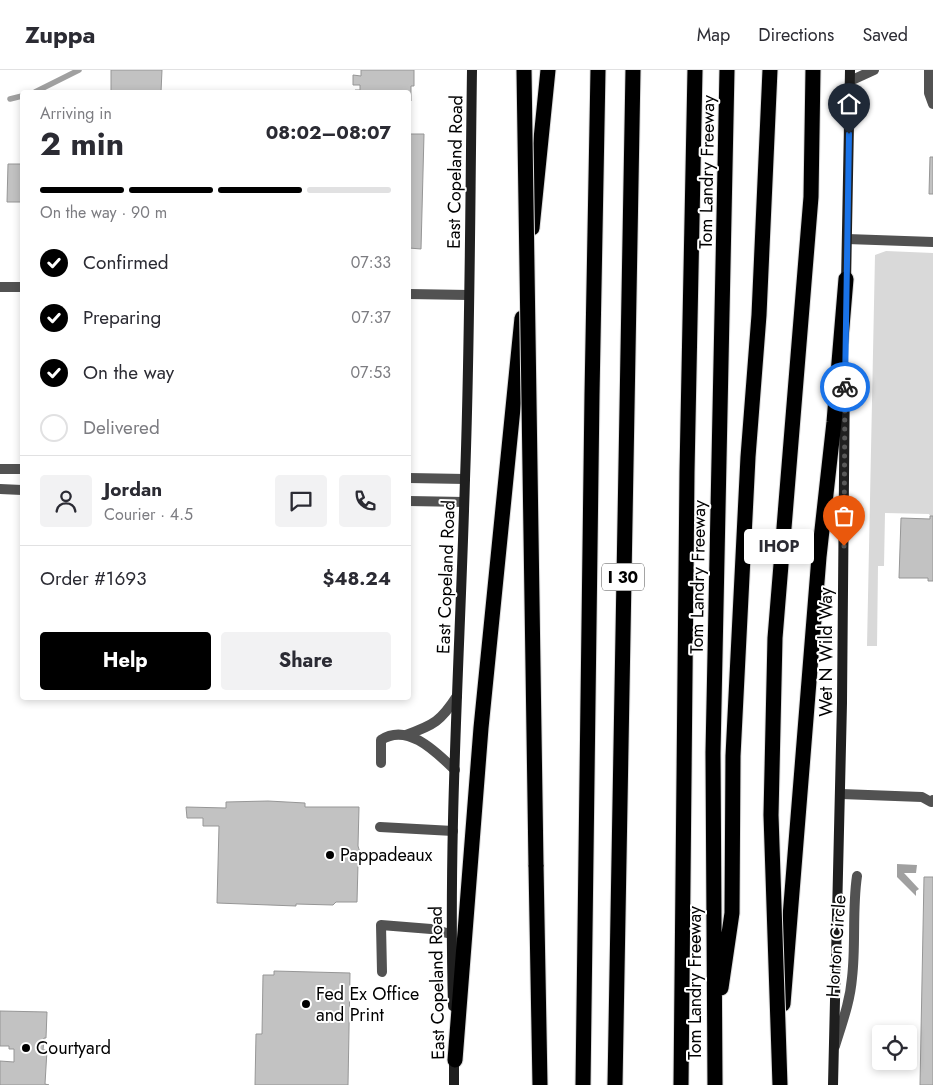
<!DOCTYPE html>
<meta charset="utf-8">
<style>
:root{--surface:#fff;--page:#f2f2f3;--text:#2b2b33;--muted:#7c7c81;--line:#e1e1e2;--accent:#000}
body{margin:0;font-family:Jost,sans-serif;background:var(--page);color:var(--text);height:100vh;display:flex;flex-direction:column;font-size:19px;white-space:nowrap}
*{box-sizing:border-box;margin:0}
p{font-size:16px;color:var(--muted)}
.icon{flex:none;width:28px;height:28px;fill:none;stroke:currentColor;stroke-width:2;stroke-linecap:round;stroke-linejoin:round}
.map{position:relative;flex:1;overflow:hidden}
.side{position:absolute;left:20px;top:20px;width:391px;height:610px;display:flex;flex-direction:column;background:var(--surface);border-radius:5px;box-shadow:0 2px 8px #0003}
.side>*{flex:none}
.controls{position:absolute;left:872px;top:955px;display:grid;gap:10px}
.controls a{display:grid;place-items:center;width:45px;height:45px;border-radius:5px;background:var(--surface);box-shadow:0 2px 8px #0003;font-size:25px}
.pin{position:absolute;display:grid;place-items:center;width:42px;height:42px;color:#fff;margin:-51px -21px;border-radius:50% 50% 50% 0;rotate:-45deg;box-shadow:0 0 5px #0007}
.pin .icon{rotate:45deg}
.courier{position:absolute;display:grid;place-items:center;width:50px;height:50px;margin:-25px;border:4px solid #1a73e8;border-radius:50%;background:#fff;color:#222;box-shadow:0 1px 6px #0007}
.bubble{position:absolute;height:35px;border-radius:5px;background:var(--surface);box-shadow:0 2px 8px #0003;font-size:16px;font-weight:700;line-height:35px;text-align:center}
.overview em{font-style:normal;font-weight:700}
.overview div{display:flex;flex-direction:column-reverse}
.overview{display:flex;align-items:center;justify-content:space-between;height:85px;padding:0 20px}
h1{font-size:32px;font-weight:700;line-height:38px}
.bar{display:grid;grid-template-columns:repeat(4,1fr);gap:8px 5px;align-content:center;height:60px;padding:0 20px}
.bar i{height:6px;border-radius:4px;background:var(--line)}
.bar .selected{background:var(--accent)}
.bar p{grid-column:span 4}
.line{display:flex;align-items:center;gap:12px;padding:0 20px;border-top:1px solid var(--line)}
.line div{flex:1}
.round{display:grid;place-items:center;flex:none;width:52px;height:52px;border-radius:5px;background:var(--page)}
ol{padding:0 20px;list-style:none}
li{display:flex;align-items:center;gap:15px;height:55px}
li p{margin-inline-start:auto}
li .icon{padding:5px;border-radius:50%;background:var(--accent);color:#fff;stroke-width:4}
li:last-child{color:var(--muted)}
li i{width:28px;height:28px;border:2px solid var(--line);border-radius:50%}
.action{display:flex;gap:10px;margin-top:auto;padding:10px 20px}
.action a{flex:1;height:58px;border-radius:5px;background:var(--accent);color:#fff;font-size:20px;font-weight:700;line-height:58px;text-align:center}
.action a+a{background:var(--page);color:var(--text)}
header{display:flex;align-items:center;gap:30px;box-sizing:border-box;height:70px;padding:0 25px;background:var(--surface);border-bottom:1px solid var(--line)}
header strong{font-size:24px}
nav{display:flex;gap:28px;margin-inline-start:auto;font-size:18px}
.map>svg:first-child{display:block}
</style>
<header>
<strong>Zuppa</strong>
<nav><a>Map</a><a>Directions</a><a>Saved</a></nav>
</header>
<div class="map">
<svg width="933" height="1015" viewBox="0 0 933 1015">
<rect width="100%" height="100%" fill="#fff"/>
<path fill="#d9d9d9" d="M886 181 933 183V446H930L929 444 885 443 884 496H878L877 576H867L875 185Z"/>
<path fill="#a0a0a0" d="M897 794 917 795 916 803H904L919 819 916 821V826L897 807Z"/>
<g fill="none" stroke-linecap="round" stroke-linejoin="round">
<path stroke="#a0a0a0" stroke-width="5.5" d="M35 22 79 0
M10 29 22 26"/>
</g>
<path fill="#c2c2c2" stroke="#969696" d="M111 0H162L161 22H111Z
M361 0H414V16H411V31L409 30V22H355V20H360V15H353V5L361 6Z
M409 64H424L421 179 409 178Z
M930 87H933V124H929Z
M8 94H22V132H7Z
M930 446H933V511H928V508H899L901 448 930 449Z
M268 731 305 733V737H359L358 776 361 786 358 794 357 832H336L333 835 296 834V836L217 833 219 756H203V748H187L186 737 226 738V732Z
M924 807H933V1015H920Z
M274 901 350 903 348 1015H255L256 964H262L263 905H274Z
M0 941 47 942 46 968H44L43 980H47L45 1014 49 1015H0V991L14 992V979H9V976H0Z"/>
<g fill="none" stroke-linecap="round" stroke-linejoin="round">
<defs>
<path id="motorway" d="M532 158 548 0
M783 470 811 127 813 0
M536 795 540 1015
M721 918 732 843 733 686 748 387 759 245 770 0
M783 934 819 487 834 352 846 209
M455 990 481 658 522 248
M583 1015 592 325 598 0
M615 1015 633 0
M681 1015 687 402 695 0
M715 1015 713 683 727 0"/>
</defs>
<use href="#motorway" stroke="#dbdbdb" stroke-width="17"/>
<path stroke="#525252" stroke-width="10" d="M929 0V23L933 34
M850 11 874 0
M847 169 933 172
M0 217H22
M409 224 469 225
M0 399H22
M409 408 465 409
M0 419 22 420
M409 431 464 432
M406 665C434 655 441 651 457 626
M381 693V670C408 652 437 683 455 700
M841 724 922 727 931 732 933 730
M380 757 453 761
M382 902 381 855 431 859 451 864
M835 976C842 953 850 932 852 908 856 874 852 840 857 806"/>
<path stroke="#1f1f1f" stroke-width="10" d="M846 214 850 0
M453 936C448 761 460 585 465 409 470 273 470 136 472 0
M454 1015V986
M833 1015 842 633 845 296"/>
<use href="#motorway" stroke="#000" stroke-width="15"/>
<defs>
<path id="motorway-bridge" d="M524 0 536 795
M780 1015 771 745 775 568 783 470"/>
</defs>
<use href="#motorway-bridge" stroke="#dbdbdb" stroke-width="17" stroke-linecap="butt"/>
<use href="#motorway-bridge" stroke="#000" stroke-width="15"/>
</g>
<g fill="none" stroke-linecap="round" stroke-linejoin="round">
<path stroke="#595959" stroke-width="5" stroke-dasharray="0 9" d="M844 476 845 317"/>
<path stroke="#1a73e8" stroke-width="6" d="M845 317 849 64"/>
</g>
<g fill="#000" stroke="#fff" stroke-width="2">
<circle cx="330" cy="785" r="5"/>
<circle cx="306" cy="934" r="5"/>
<circle cx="26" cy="978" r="5"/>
</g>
<g text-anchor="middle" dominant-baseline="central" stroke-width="4" stroke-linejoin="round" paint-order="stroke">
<rect fill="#fff" stroke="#4c4c4c" stroke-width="1" x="602" y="493.5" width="42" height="27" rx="4"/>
<g font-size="16" font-weight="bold" fill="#000">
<text x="623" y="507">I 30</text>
</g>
<g font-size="18" fill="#000" stroke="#fff">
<text transform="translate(455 102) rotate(-89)">East Copeland Road</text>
<text transform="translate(707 102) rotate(-89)">Tom Landry Freeway</text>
<text transform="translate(446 507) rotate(-88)">East Copeland Road</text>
<text transform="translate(698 507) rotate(-89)">Tom Landry Freeway</text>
<text transform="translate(826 582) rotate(-90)">Wet N Wild Way</text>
<text transform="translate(836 876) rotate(-86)">Horton Circle</text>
<text transform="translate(437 913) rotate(-91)">East Copeland Road</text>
<text transform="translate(695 913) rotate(-90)">Tom Landry Freeway</text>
</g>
<g font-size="18" fill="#000" stroke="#fff" text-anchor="start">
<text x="340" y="785">Pappadeaux</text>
<text x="316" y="924">Fed Ex Office<tspan x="316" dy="21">and Print</tspan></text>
<text x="36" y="978">Courtyard</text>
</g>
</g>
</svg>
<div class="controls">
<a><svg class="icon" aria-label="locate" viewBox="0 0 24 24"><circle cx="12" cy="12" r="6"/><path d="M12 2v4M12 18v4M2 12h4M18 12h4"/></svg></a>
</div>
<div class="pin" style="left:844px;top:476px;background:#ea580c"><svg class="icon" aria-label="bag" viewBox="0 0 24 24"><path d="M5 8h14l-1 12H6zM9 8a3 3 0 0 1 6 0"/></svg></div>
<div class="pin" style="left:849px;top:64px;background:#1f2937"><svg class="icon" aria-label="home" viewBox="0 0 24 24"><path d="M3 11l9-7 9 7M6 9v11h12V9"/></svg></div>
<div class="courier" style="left:845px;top:317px"><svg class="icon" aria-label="bike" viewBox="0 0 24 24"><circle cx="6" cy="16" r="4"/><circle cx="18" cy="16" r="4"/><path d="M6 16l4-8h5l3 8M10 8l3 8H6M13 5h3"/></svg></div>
<div class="bubble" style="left:744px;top:459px;width:70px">IHOP</div>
<section class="side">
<div class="overview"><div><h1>2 min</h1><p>Arriving in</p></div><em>08:02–08:07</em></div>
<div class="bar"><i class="selected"></i><i class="selected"></i><i class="selected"></i><i></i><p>On the way · 90 m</p></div>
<ol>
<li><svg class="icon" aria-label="check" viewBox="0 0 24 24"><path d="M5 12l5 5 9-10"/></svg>Confirmed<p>07:33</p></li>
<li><svg class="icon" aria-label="check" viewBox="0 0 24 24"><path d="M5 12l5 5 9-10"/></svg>Preparing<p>07:37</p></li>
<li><svg class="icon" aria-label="check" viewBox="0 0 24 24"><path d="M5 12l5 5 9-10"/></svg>On the way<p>07:53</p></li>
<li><i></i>Delivered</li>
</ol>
<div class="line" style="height:90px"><a class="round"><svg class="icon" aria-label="person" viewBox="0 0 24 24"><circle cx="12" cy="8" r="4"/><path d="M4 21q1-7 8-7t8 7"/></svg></a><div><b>Jordan</b><p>Courier · 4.5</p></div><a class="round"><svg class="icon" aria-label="chat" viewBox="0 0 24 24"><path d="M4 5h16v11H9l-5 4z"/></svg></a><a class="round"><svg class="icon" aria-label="phone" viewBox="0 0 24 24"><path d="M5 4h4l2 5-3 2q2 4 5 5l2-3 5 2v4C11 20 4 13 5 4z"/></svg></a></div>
<div class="line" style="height:65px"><div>Order #1693</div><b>$48.24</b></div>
<div class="action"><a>Help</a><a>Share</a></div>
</section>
</div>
